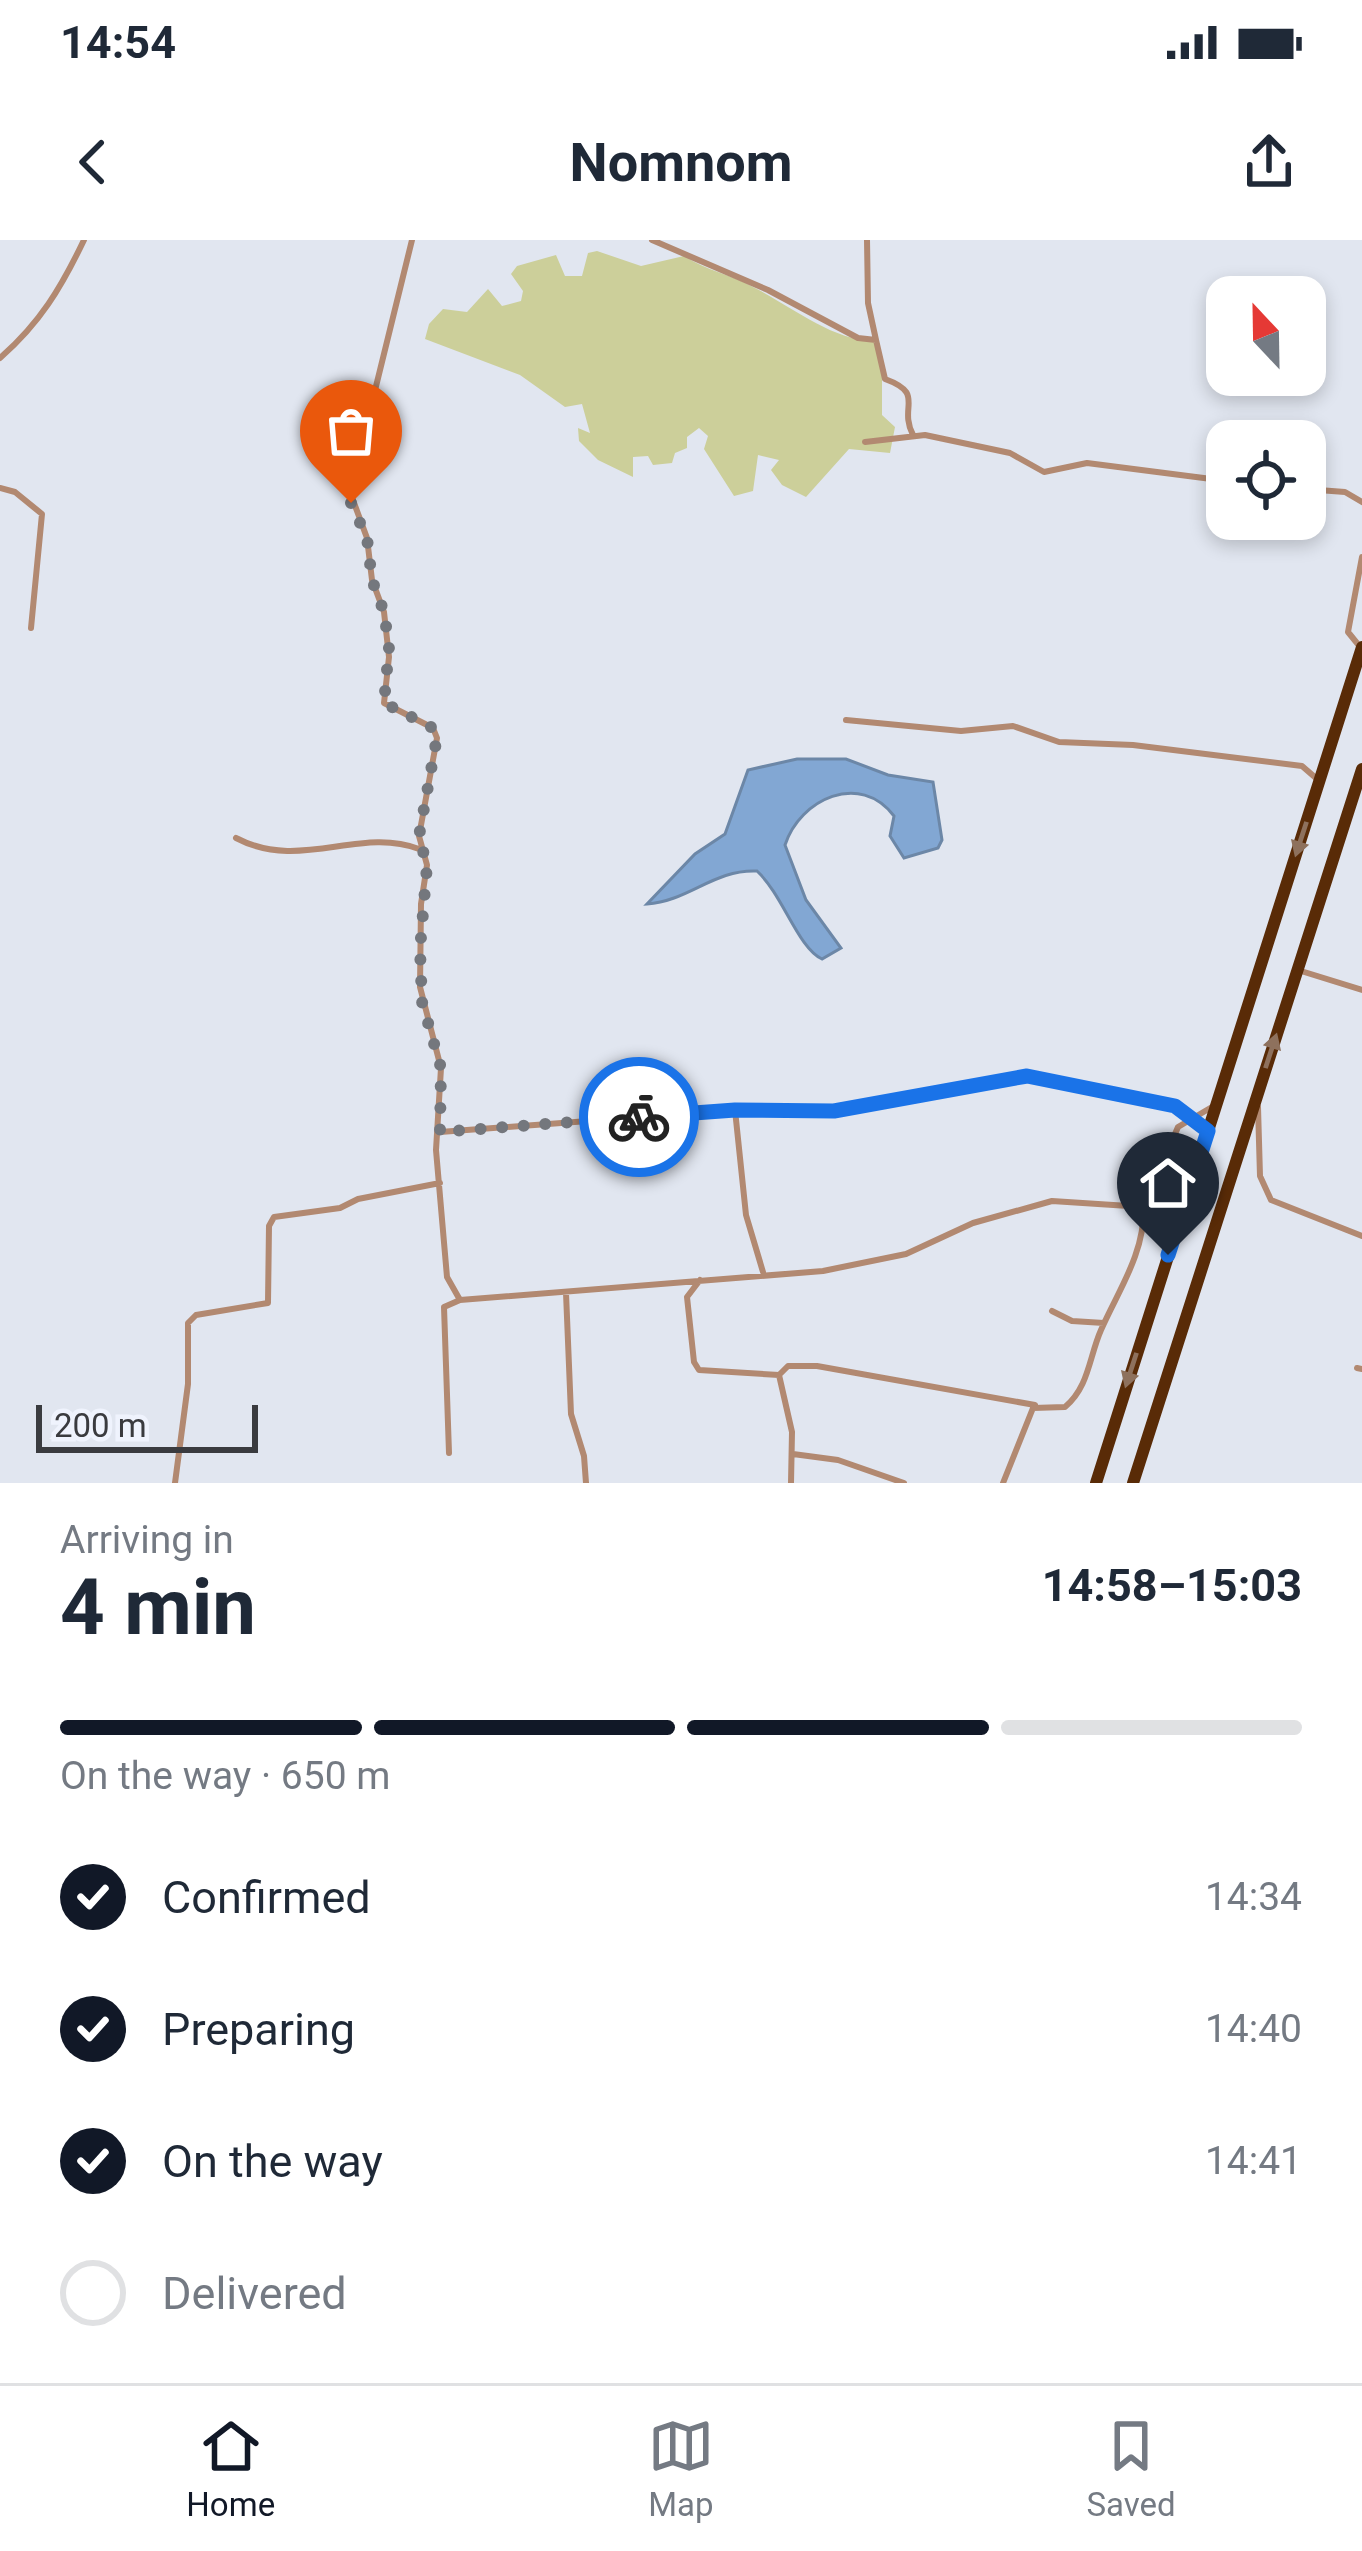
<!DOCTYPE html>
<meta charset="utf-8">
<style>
:root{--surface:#fff;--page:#f6f6f7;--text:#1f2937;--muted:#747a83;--line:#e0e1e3;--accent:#111827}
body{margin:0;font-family:Roboto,sans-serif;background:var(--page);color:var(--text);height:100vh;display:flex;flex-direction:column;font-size:45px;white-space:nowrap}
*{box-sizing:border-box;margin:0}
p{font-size:39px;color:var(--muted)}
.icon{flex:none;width:66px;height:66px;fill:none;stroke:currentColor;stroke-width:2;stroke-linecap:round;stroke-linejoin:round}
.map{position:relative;height:1243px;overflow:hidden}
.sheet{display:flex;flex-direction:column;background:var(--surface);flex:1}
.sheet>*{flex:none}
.needle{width:78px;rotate:338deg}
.tools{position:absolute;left:1206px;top:36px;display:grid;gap:24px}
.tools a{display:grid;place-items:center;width:120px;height:120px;border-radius:24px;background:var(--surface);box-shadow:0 6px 18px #0003;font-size:60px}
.scale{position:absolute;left:36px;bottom:30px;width:222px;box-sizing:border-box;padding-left:12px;border:6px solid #3a3b3f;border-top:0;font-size:33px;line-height:42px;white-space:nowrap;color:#3a3b3f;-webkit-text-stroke:9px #eff3fd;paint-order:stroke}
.pin{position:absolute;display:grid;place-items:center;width:102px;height:102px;color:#fff;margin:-123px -51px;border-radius:50% 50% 50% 0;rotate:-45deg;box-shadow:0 0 12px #0007}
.pin .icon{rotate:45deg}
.courier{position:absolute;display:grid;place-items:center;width:120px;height:120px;margin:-60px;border:9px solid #1a73e8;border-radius:50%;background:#fff;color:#222;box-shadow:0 3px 15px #0007}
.headline em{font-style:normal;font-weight:700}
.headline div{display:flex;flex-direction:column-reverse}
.headline{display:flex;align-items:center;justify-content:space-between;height:204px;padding:0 60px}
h1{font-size:78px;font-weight:700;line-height:90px}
.bar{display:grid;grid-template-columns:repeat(4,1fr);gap:18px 12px;align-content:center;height:144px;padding:0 60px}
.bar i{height:15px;border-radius:9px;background:var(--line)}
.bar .selected{background:var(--accent)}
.bar p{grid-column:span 4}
ol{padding:0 60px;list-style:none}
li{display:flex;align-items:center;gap:36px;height:132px}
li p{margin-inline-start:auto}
li .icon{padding:12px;border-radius:50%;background:var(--accent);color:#fff;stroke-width:4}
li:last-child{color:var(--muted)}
li i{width:66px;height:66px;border:6px solid var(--line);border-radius:50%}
.status{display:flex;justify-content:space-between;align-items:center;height:84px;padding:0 60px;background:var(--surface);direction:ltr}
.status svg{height:33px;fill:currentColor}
header{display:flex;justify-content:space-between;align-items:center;height:156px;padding:0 60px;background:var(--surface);font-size:54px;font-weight:700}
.tab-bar{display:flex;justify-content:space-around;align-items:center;height:168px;border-top:3px solid var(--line);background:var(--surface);font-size:33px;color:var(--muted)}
.tab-bar a{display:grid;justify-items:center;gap:6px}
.tab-bar .selected{color:var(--accent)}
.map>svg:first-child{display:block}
</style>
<div class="status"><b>14:54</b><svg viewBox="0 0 49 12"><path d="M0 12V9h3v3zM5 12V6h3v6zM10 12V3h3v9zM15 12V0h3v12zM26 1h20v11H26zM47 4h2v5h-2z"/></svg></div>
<header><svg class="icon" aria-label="back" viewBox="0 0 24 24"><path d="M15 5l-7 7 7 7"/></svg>Nomnom<svg class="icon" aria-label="share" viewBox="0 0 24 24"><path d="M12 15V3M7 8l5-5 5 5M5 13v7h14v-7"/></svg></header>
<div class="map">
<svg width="1362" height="1243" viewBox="0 0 1362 1243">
<rect width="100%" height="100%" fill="#e1e6f0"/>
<path fill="#cccf9a" d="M597 11 641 26 684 16C707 31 730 34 753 47 791 66 831 100 874 101L882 136V175L895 187 890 213 849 209 806 257 782 245 771 230 779 220 758 215 753 251 734 256 704 209 708 196 699 188 687 197V208L675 213 672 223 653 225 648 216 633 217V237L598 220 579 201 578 188 590 193 582 164 565 167 520 135 425 99 429 84 443 69 467 72 488 49 502 66 521 61 523 51 511 34 517 26 556 15 565 36H582L588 13Z"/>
<path fill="#82a7d3" stroke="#6c87a7" stroke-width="3" d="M797 519H846L888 535 933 542 942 600 938 608 904 618 890 596 894 576C860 531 800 559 785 605L806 660 841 708 822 719C798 708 783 655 757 631 714 629 689 661 647 664L695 614 725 594 748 530Z"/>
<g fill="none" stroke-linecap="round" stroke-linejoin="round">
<path stroke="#b28971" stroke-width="6" d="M412 0 350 252 367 298 372 340 384 372 389 417 384 463 433 488 437 498 419 596 427 625 421 664 420 747 441 828 436 910 447 1037 460 1060 823 1031 906 1014 973 983 1052 961 1144 967 1178 887 1212 867
M652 0 768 50 858 98 876 100 885 139C926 154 898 166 913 195
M867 0 868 63 876 100
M0 118C40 83 61 48 84 0
M865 202 925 195 1010 213 1044 232 1087 223 1227 241
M0 248 15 252 42 274 31 388
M1305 249 1345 252 1362 262
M1361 408 1348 392 1362 317
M846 480 961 491 1013 486 1059 502 1133 505 1302 526 1317 539
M236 598C301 632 359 586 419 609
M1301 731 1362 750
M1258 867 1260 936 1271 960 1362 996
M735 870 834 871 1027 836 1169 864 1205 889
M440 892 735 870 746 975 763 1032
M700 1040 687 1057 694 1122 699 1130 779 1135 792 1192 791 1243
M566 1053 571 1174 584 1216 586 1243
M1052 1071 1072 1081 1104 1083
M1357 1128 1362 1129
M779 1135 788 1126H817L1035 1165
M449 1213 444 1067 460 1060
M793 1214 838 1220 904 1243
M175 1243 188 1144V1083L196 1075 268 1063 269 986 274 977 340 968 358 959 440 943
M1003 1243 1033 1168 1065 1167C1089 1147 1089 1117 1101 1090 1119 1049 1144 1015 1144 967"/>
<path stroke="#592b07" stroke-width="12" d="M1096 1243 1362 407
M1133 1243 1362 529"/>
</g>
<defs><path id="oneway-solid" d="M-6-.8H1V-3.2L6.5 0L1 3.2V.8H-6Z" transform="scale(3)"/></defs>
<g fill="#8e715d">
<use href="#oneway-solid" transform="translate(1301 599) rotate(108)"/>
<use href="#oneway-solid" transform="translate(1271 811) rotate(-72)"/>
<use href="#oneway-solid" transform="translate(1131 1130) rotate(108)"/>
</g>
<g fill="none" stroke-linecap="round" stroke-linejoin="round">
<path stroke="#74777d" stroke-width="12" stroke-dasharray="0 21.6" d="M351 263 367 298 372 340 384 372 389 407 384 463 433 488 437 497 419 596 427 626 420 709 422 762 441 828 440 892 639 877"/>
<path stroke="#1a73e8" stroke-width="15" d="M639 877 735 870 834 871 1027 836 1175 866 1208 891 1168 1015"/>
</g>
</svg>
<div class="tools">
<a><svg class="needle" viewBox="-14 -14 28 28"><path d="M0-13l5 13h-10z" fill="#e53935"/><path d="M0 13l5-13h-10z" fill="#747a83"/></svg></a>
<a><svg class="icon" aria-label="locate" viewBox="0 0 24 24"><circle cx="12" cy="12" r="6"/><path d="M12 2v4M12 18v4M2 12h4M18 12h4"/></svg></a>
</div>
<div class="scale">200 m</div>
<div class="pin" style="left:351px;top:263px;background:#ea580c"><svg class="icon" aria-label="bag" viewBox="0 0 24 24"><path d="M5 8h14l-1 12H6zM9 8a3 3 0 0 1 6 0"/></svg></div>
<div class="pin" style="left:1168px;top:1015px;background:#1f2937"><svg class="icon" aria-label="home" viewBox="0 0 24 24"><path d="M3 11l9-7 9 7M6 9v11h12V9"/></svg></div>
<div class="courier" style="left:639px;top:877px"><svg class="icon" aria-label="bike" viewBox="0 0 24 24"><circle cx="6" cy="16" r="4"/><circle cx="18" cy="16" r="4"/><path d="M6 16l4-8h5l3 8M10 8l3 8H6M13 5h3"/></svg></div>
</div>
<section class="sheet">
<div class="headline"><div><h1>4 min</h1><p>Arriving in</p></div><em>14:58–15:03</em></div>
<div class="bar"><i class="selected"></i><i class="selected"></i><i class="selected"></i><i></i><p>On the way · 650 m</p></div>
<ol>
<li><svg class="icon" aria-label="check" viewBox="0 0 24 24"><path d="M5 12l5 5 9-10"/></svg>Confirmed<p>14:34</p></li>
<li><svg class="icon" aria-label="check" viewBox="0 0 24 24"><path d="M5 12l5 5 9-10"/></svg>Preparing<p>14:40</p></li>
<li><svg class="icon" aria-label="check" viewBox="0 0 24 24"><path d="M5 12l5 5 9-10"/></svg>On the way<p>14:41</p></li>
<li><i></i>Delivered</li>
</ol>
</section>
<nav class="tab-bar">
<a class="selected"><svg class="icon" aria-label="home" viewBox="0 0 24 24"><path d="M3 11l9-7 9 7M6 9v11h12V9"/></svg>Home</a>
<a><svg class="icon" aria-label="map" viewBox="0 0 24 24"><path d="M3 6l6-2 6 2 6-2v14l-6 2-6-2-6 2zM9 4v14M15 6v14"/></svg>Map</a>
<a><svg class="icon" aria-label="saved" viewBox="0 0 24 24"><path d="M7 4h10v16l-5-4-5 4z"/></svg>Saved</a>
</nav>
